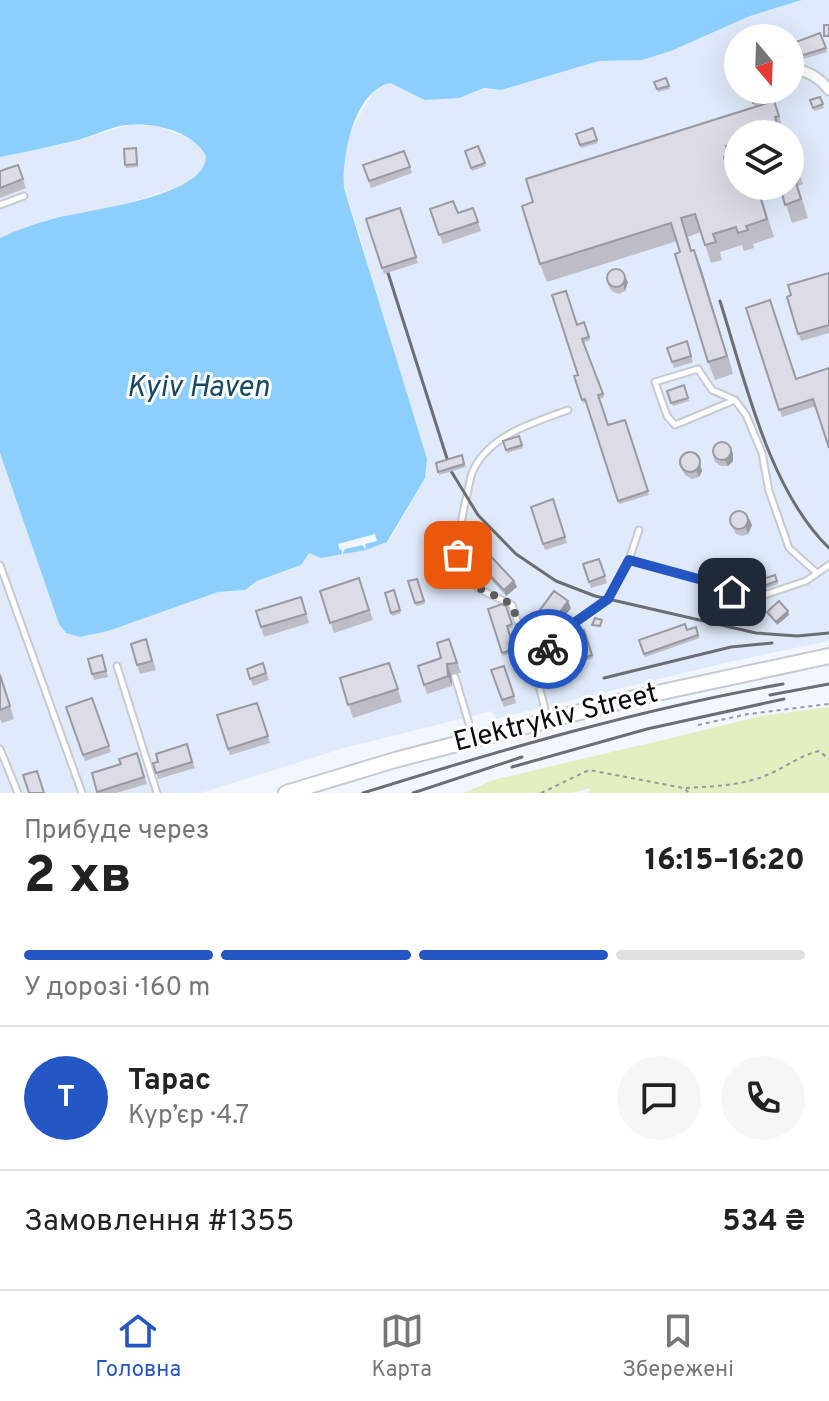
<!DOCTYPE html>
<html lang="uk">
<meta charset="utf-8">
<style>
:root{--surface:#fff;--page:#f6f6f6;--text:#222;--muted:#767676;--line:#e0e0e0;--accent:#2456c4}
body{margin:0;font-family:Overpass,sans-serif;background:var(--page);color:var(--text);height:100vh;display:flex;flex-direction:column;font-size:30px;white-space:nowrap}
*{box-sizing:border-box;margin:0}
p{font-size:26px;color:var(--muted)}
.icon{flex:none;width:44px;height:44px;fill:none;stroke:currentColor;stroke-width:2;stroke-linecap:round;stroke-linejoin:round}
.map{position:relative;height:793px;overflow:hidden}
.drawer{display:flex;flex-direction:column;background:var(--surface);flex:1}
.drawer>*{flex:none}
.needle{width:52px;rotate:161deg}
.fabs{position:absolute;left:724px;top:24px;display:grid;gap:16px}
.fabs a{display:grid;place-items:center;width:80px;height:80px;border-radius:50%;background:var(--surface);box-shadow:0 8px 32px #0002;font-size:40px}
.pin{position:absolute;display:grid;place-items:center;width:68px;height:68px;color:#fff;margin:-34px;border-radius:16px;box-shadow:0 4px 12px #0006}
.courier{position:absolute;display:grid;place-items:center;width:80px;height:80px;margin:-40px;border:6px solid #2456c4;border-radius:50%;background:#fff;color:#222;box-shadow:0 2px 10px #0007}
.summary em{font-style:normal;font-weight:800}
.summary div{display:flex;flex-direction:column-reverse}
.summary{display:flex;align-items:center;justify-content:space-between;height:136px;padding:0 24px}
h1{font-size:52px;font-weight:800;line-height:60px}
.bar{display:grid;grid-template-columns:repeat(4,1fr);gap:12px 8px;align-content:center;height:96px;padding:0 24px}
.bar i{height:10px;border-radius:6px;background:var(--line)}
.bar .current{background:var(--accent)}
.bar p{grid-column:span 4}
.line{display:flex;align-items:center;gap:20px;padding:0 24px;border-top:2px solid var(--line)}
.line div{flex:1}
.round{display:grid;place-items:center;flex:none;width:84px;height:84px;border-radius:42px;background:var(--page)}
.menu{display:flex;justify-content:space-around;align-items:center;height:112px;border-top:2px solid var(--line);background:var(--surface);font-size:22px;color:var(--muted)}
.menu a{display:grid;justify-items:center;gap:4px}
.menu .current{color:var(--accent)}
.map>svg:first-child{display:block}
</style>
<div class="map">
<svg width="829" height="793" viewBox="0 0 829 793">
<rect width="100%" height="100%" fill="#f2f7ff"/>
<path fill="#e1eafa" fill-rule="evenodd" d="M802 0H829V641L729 662 495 719 492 711 344 748 201 793H0V453L59 624 85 637 218 592 245 590 257 581 301 565 306 554 309 553 334 556 383 544 391 538 425 478 360 236 344 188 342 170 346 146 353 126 371 96 378 88 390 83 408 92 459 98 481 89 501 90 599 61 642 60 671 51 750 16ZM738 38H790V90H738ZM738 134H790V186H738Z
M128 125 158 126 196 142 206 156 205 165 190 180 172 189 115 207 53 218 0 238V157L77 141Z"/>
<path fill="#e2efc1" d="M829 707V793H587L591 788 571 793H464L493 780 675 737 761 716Z"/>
<path fill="#8dcffc" d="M0 0H802L750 16 671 51 642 60 599 61 501 90 484 88 459 98 425 100 390 83C353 92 342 157 344 188L427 459 425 478 387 542 366 550 321 558 309 553 301 565 257 581 245 590 218 592 108 631 80 637 66 633 59 624 0 453V238C17 230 34 224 52 219 84 210 206 198 206 156 191 128 144 120 116 127 101 131 88 138 74 141 49 147 25 152 0 157Z"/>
<path fill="#f2f7ff" d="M375 534 377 541 365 544 366 550 362 545 345 549 342 555V550H340L338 544Z"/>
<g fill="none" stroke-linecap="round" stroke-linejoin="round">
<defs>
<path id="lane" d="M0 205 24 196
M735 400 712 390 698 369 655 382 667 416 675 425 735 400 746 415 762 453 769 491 789 548 817 573
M629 560 717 584 746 601 806 581 829 565
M0 565 82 793
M117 666 157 793
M455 677 473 737
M537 677 512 605 479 589 459 570C457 546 460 526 465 503 468 493 469 482 472 473 488 435 533 423 568 410
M547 718 537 677 541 658 564 630 608 599 629 560 639 530
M0 749 18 793"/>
<path id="street" d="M790 70C807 69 819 77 829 90"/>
<path id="secondary" d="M286 793 395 760 634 698 829 656"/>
</defs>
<use href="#lane" stroke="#c5cad3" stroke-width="9"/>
<use href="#street" stroke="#c5cad3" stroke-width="13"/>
<use href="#secondary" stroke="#c5cad3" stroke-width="18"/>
<path stroke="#96999f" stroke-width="2" stroke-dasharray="4 4" stroke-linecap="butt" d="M698 725 748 714 829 704
M686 788C713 786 741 786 767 775 784 768 801 755 819 751L829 759
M541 793 589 770 684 788 689 793"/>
<use href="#lane" stroke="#fff" stroke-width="5"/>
<use href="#street" stroke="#fff" stroke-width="9"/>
<use href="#secondary" stroke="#fff" stroke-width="14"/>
<path stroke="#6b6e73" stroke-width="3" d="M388 273 451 471 478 515 516 554 556 581 595 596 756 633 797 636 829 633
M720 301C745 380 769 490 829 548
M604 678 731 647 772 643
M770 695 829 684
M512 767 647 729 784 699
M363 793C501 750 640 709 783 684
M413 793 522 757"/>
</g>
<path fill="#bcbdc6" d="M820 33 827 52 790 63V40L791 44Z
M666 78 670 89 658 92 654 82Z
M767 90 771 101 755 106 753 103Z
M820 97 824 108 814 111 810 100Z
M774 101 785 134H738V162L732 164 738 186H758L774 237 753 244 754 248 744 251 742 245 720 252 722 260 711 263 701 232 688 237 692 251 694 250 701 268 733 374 715 380 708 362 677 241 547 282 540 264 533 202Z
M593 128 598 143 581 148 580 145Z
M136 148 138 167 126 168 125 165Z
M404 151 412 173 371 188 363 165Z
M465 151 485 163 486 166 472 171Z
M792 154 803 184 798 186 808 218 792 223 780 186Z
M18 165 26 188 0 198V171Z
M400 208 418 263 384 274 366 219Z
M473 208 481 231 443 244 430 209 458 213Z
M829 273V333L801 341 787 297Z
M607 281 628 282 625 291 619 294 613 292 609 287Z
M746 308 796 379 829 368 816 406 782 417Z
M584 322 590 340 583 343 604 397 599 399 608 425 625 420 649 495 619 504 586 402 583 403 582 400 578 375Z
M687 341 693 362 674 368 672 362Z
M684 385 689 401 673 406 667 391Z
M519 436 523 448 507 453 503 441Z
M733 454V461L728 466H721L715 462 713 455Z
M462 455 466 467 439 475 436 463Z
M698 456 702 471 699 477 692 479 685 475 682 469Z
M553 499 567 543 545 550 531 507Z
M730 522 752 525 748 534 742 536 736 534Z
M462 541 514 581 517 587 506 596 480 568 472 575 467 570 465 564 472 556 464 548Z
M599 559 607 583 591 588 583 564Z
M775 575 778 584 747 595 744 585Z
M359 578 373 620 334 633 320 591Z
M417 579 425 604 416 606 408 581Z
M394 590 401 613 392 616 385 593Z
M301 597 309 623 264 637 256 611Z
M506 606 513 627 508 629 515 652 503 656 488 609Z
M571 608 542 646 528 636 526 629Z
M696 627 700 638 645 657 639 640Z
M584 630 593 658 579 663 569 634Z
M146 639 156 670 140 674 137 665Z
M449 639 461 673 451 674 452 686 427 694 418 666 441 658Z
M104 662 108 677 94 680 92 674Z
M263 663 269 680 253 686 247 669Z
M389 663 402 702 353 718 340 678Z
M504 666 516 703 504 707 491 670Z
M0 672 14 719 2 723 0 719Z
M92 698 111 752 85 761 66 707Z
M257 703 270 743 230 755 217 715Z
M187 744 195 768 158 779 153 763 158 762Z
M137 753 147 784 116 793H98L92 773 121 764Z"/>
<path fill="#999aa1" d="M694 250 701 268 733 374 727 356Z
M625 276 628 282 625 291 623 284Z
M731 447 733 454V461L728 466 725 460Z
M698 456 702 471 699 477 696 470Z
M749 518 752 525 748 534 746 527Z
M477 562 480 568 472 575 470 569Z
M514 581 517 587 506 596 504 590Z
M568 601 571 608 542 646 540 639Z
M788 611 789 615 777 625 776 622Z
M447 664 451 674 452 686 448 676Z"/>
<path fill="#dbdce6" stroke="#999aa1" stroke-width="2" d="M824 25H829V36H824Z
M820 33 826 48 790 59V40L791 44Z
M666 78 669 86 657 89 654 82Z
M764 90H767L770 98 753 103 751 94Z
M820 97 823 104 813 108 810 100Z
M774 101 779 116 775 117 780 134H738V142L726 146 729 155 724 157 729 172 738 169V186H757L767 219 746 226 748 230 738 233 736 227 713 234 716 242 705 245 695 214 681 218 691 251 694 250 727 356 708 362 675 254 680 252 671 223 540 264 522 206 533 202 526 179Z
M593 128 597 140 580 145 576 134Z
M478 146 485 163 471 168 465 151Z
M136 148 137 164 125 165 124 149Z
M404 151 410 167 369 181 363 165Z
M792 154 796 166 791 167 801 199 785 205 780 186H790V155Z
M18 165 23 179 0 188V171Z
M453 201 458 213 473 208 478 222 439 235 430 209Z
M400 208 416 257 382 268 366 219Z
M607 278a9 9 0 1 1 18 0a9 9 0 1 1-18 0Z
M829 273V325L798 334 787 297 791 295 788 285Z
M566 291 577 325 584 322 589 337 582 339 603 394 598 395 608 425 625 420 648 491 618 501 585 399 582 400 574 376 578 375 552 295Z
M770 300 796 379 829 368V448L813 399 779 410 746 308Z
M687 341 691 356 672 362 667 348Z
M684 385 688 398 671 403 667 391Z
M519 436 522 445 506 450 503 441Z
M713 451a9 9 0 1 1 18 0a9 9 0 1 1-18 0Z
M680 462a10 10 0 1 1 20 0a10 10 0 1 1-20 0Z
M462 455 464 464 438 472 436 463Z
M553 499 565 537 543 544 531 507Z
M730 520a9 9 0 1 1 18 0a9 9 0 1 1-18 0Z
M469 533 514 581 504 590 477 562 470 569 465 564 474 555 462 541Z
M599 559 605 576 589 582 583 564Z
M734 560 739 562 741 568 737 574H734L727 569 730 562Z
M775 575 777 581 746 592 744 585Z
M359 578 369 610 330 623 320 591Z
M417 579 424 601 415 603 408 581Z
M394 590 400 610 391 613 385 593Z
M554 591 568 601 540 639 526 629Z
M301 597 306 614 261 627 256 611Z
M779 601 788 611 776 622 767 612Z
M502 604 506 606 512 624 507 626 514 649 502 653 488 609Z
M595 618 602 620 600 626 592 625Z
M685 624 687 630 696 627 698 635 644 654 639 640Z
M584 630 592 655 578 660 569 634Z
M146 639 152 661 137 665 131 644Z
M449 639 457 663 447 664 448 676 424 685 418 666 441 658 437 643Z
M102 655 106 671 92 674 88 659Z
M263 663 266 673 250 679 247 669Z
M389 663 398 689 348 705 340 678Z
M504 666 514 696 502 700 491 670Z
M0 675 10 706 0 710Z
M92 698 109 746 83 755 66 707Z
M257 703 268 736 228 749 217 715Z
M187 744 192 762 156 773 153 763 158 762 156 754Z
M137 753 144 777 97 792 92 773 121 764 119 759Z
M37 771 44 793H29L23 775Z"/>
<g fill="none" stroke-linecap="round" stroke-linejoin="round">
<path stroke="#5c5e63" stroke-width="8" stroke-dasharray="0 14.4" d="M458 555C461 589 488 589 512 605L537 677 541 658 548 649"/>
<path stroke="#2456c4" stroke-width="10" d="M548 649 564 630 608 599 629 560 717 584 732 592"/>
</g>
<g text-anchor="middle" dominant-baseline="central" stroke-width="6" stroke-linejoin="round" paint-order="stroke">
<g font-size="28" fill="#0b0c0f" stroke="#fff">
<text transform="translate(556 719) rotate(-14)">Elektrykiv Street</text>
</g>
<g font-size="30" font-style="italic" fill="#184a68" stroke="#fff">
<text x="198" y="388">Kyiv Haven</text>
</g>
</g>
</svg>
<div class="fabs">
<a><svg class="needle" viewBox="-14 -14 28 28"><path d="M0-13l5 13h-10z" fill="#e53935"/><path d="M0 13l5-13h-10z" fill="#767676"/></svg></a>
<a><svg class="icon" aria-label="layers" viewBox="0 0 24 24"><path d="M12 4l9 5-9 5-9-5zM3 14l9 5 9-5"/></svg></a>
</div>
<div class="pin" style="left:458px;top:555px;background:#ea580c"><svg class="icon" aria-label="bag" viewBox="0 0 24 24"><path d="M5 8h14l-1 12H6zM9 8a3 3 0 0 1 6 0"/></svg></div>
<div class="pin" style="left:732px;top:592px;background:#1f2937"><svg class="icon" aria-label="home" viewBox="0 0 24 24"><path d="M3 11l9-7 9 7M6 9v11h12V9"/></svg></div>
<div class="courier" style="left:548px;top:649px"><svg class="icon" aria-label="bike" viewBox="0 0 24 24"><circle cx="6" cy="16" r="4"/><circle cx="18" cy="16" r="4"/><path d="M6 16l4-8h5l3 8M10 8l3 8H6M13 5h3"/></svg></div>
</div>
<section class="drawer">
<div class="summary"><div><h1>2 хв</h1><p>Прибуде через</p></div><em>16:15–16:20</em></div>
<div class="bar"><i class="current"></i><i class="current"></i><i class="current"></i><i></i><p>У дорозі · 160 m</p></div>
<div class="line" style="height:144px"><b class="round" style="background:var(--accent);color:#fff">Т</b><div><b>Тарас</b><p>Кур’єр · 4.7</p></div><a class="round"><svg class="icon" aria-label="chat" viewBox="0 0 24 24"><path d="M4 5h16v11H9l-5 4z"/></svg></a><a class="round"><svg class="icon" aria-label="phone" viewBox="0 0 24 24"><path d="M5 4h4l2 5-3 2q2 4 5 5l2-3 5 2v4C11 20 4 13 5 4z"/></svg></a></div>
<div class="line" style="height:104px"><div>Замовлення #1355</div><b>534 ₴</b></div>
</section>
<nav class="menu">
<a class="current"><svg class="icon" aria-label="home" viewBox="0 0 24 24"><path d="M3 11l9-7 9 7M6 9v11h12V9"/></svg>Головна</a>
<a><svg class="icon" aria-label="map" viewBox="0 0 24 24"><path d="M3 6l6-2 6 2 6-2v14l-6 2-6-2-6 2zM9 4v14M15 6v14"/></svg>Карта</a>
<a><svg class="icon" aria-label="saved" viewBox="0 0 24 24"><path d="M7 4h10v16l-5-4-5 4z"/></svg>Збережені</a>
</nav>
